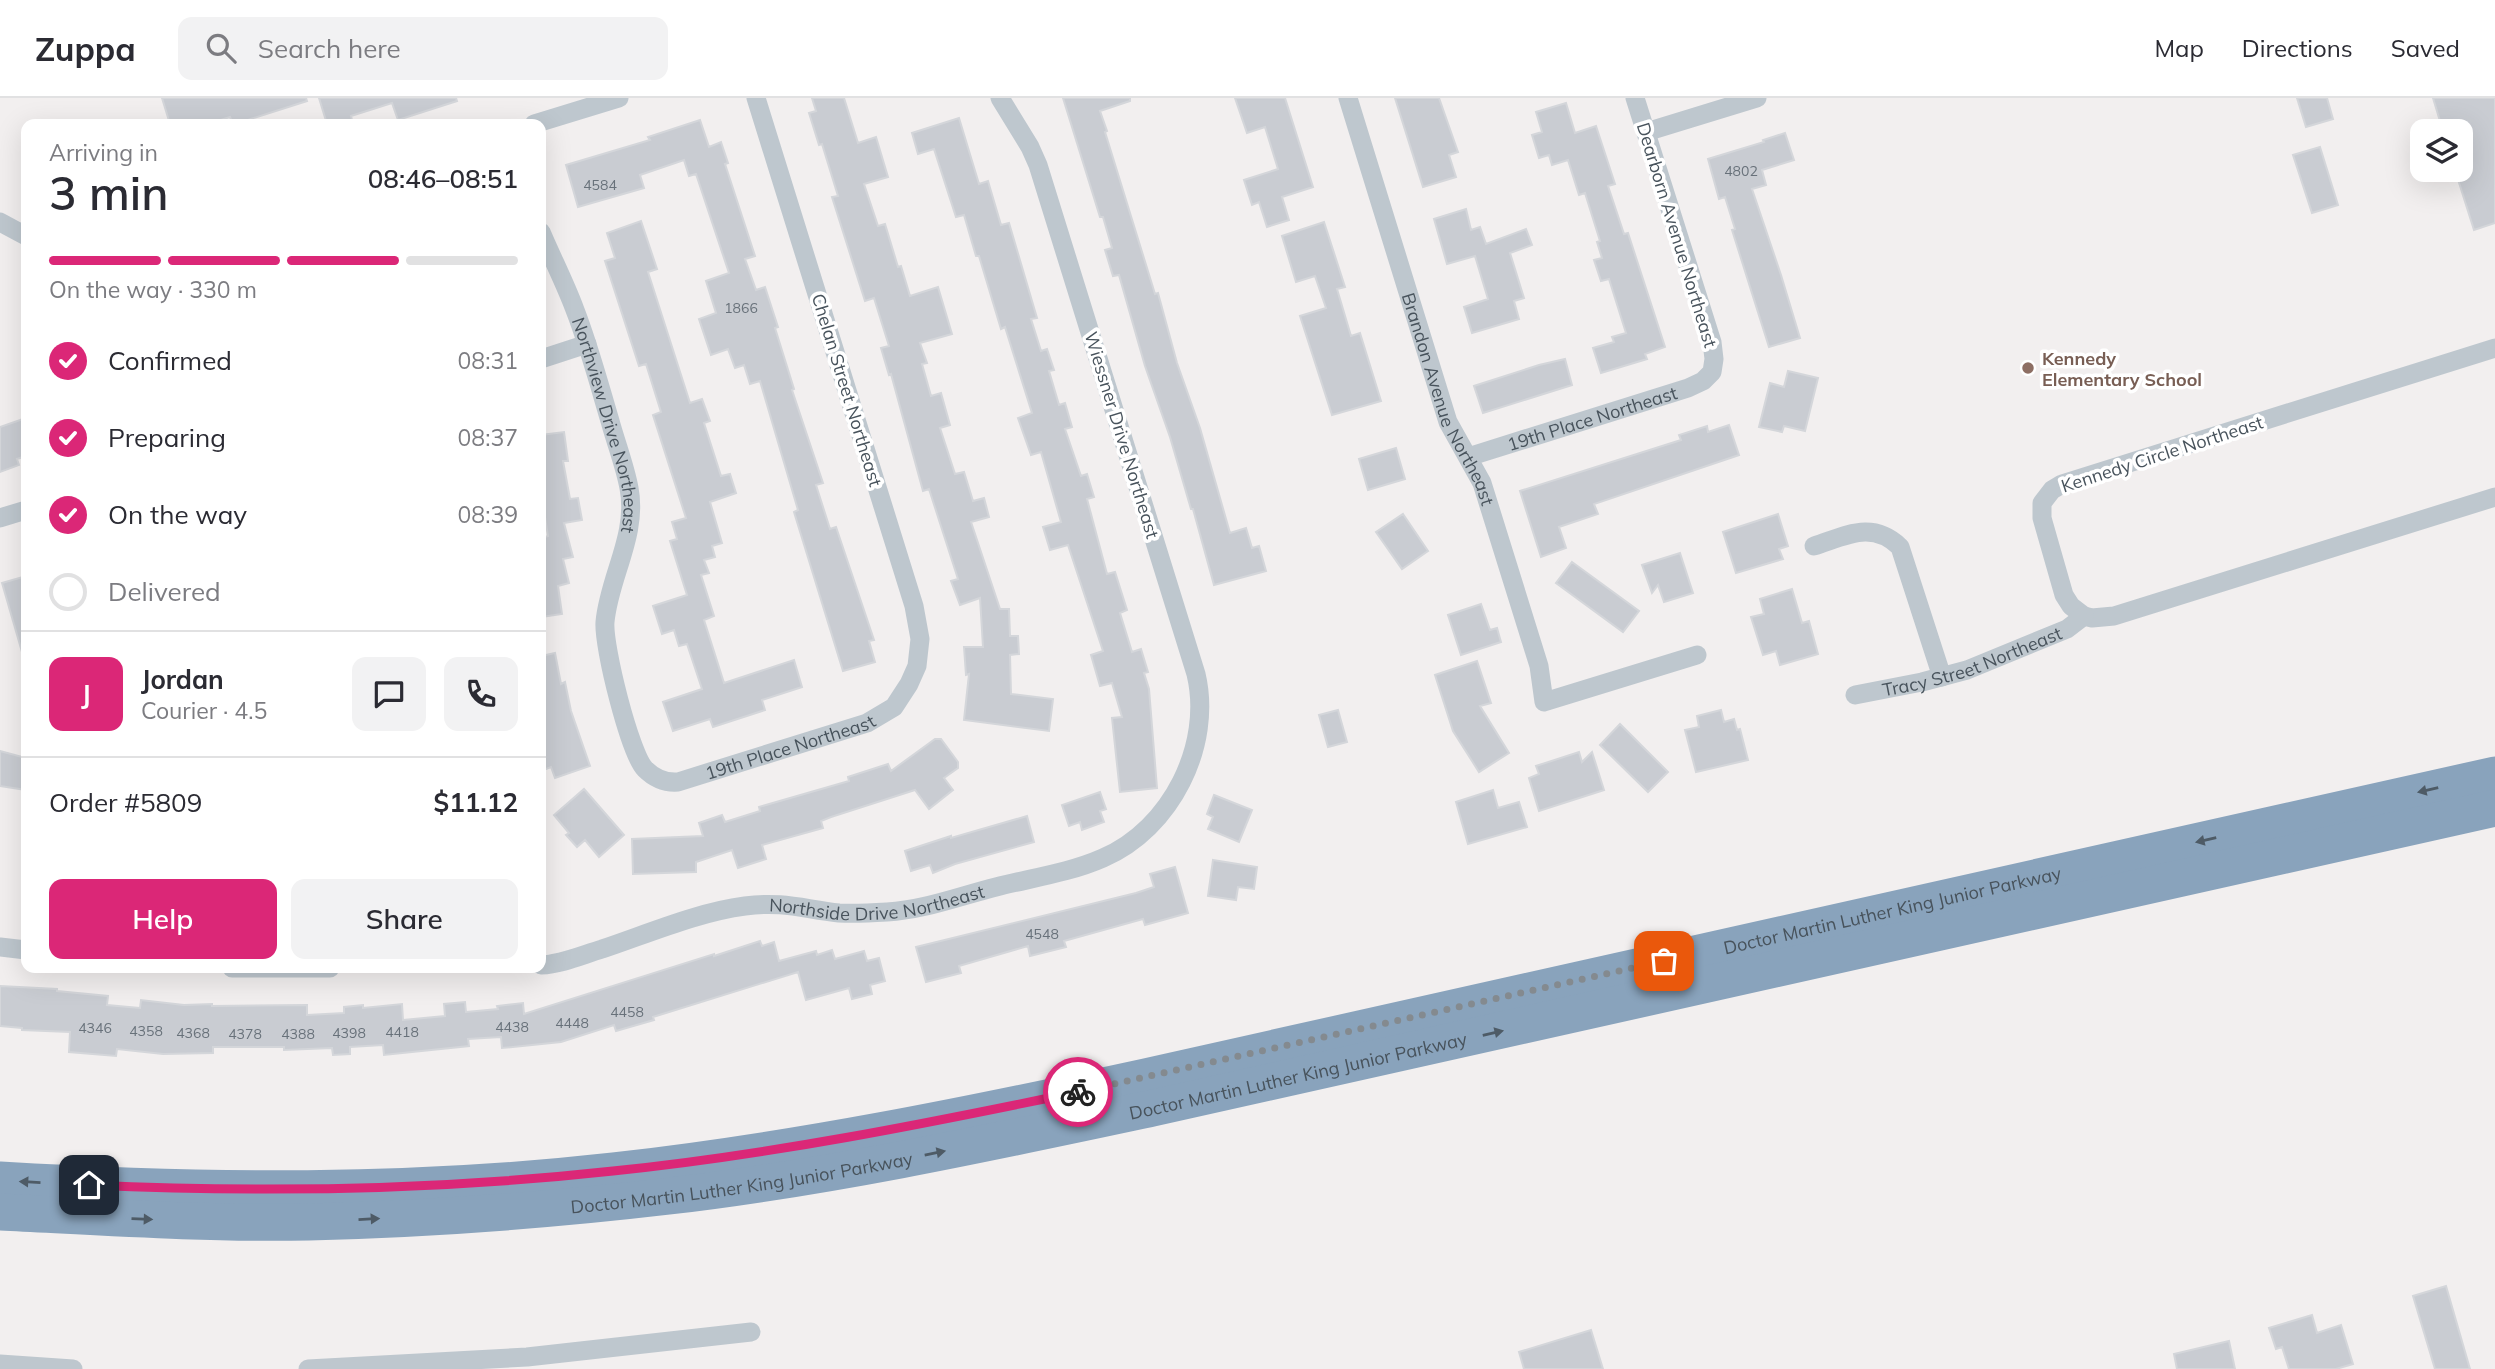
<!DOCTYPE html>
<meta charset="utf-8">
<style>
:root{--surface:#fff;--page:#f2f2f3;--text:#2b2b33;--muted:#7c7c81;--line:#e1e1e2;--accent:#db2777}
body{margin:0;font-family:Mulish,sans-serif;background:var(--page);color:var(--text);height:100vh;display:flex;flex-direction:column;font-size:26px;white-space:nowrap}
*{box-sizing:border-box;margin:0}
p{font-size:23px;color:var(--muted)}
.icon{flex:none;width:38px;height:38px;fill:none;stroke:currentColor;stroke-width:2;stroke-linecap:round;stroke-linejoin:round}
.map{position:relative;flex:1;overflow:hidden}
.details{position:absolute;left:21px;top:21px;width:525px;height:854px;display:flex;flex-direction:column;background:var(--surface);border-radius:14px;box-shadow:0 7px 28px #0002}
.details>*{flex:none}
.buttons{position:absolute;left:2410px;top:21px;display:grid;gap:14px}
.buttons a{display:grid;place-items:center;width:63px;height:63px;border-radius:14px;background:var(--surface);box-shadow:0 7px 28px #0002;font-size:35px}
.pin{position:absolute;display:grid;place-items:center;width:60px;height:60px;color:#fff;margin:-30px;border-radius:14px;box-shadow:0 4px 10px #0006}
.courier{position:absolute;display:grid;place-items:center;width:70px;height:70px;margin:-35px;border:5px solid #db2777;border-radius:50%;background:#fff;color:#222;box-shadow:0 2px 9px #0007}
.headline em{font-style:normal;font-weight:600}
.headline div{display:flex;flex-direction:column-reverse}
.headline{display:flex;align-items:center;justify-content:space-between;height:119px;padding:0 28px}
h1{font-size:46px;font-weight:600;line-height:52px}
.bar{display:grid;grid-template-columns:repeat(4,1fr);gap:10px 7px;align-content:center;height:84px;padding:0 28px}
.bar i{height:9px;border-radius:5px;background:var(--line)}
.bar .selected{background:var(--accent)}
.bar p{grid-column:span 4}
.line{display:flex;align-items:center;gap:18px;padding:0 28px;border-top:2px solid var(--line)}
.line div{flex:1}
.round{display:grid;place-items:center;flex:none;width:74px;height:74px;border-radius:14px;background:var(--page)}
ol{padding:0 28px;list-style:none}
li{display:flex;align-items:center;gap:21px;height:77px}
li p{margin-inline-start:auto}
li .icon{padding:7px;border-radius:50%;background:var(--accent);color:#fff;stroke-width:4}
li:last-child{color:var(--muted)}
li i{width:38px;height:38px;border:4px solid var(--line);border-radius:50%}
.primary-button{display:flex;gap:14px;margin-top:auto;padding:14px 28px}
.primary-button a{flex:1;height:80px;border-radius:14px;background:var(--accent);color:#fff;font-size:28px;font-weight:600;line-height:80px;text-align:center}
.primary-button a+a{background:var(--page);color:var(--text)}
header{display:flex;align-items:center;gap:42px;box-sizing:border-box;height:98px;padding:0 35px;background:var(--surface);border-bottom:2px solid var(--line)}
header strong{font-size:33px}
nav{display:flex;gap:38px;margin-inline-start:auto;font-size:24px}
.search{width:490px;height:63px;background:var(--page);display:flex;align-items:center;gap:18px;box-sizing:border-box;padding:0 24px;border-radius:14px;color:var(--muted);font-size:26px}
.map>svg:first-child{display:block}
</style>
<header>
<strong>Zuppa</strong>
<div class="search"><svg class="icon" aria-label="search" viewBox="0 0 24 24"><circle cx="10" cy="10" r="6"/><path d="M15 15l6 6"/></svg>Search here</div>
<nav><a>Map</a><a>Directions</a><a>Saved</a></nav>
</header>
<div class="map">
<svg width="2495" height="1271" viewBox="0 0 2495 1271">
<rect width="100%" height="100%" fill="#f2efef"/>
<path fill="#c9ccd2" stroke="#d4d6da" stroke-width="2" d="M162 0H306L307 3 235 26H233L230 19 208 26H170Z
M319 0H456L457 3 398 22 392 5 351 18 353 26H327Z
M812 0H844L858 45 876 39 888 79 864 86 878 128 885 126 898 169 901 168 910 198 938 189 952 236 920 245 927 265 922 266 931 298 941 295 950 327 940 330 955 376 964 374 973 403 984 400 989 419 971 424 1000 511H1009L1010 538H1018L1019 556 1010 557 1011 596 1053 601 1049 633 964 622 969 576 966 577 964 549H983L980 500 960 507 951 483 958 481 929 391 923 393 891 276 889 277 881 250 889 248 874 200 865 203 832 99 838 98 822 46 819 47 809 15 816 13Z
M1063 0H1130V3L1100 13 1107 33 1105 34 1155 196 1158 195 1177 265 1200 330 1230 435 1246 430 1252 450 1259 448 1266 473 1214 487 1193 411H1191L1170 339 1145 268 1119 177 1113 178 1105 152 1112 150 1103 119H1100Z
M1235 0H1285L1313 89 1282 99 1289 122 1267 129 1259 104 1252 107 1244 82 1278 71 1265 29 1247 35Z
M1395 0H1439L1458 54 1449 57 1456 79 1423 89Z
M2297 0H2327L2333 21 2306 29Z
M2433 0H2495V125L2474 132 2455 72H2460V33H2443Z
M1566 5 1575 35 1596 28 1615 86 1608 88 1624 136 1628 135 1665 249 1645 256 1647 261 1601 275 1593 250 1614 244 1612 239 1626 235 1609 181 1601 183 1594 162 1602 160 1597 144 1600 143 1585 95 1579 97 1568 62 1552 67 1549 57 1539 60 1532 37 1542 34 1536 14Z
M959 20 979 86 988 83 1001 127 1009 125 1037 220 1031 221 1041 253 1047 251 1054 272 1049 273 1059 307 1065 305 1072 329 1065 331 1081 378 1087 376 1094 399 1087 401 1107 476 1115 474 1127 512 1120 515 1132 554 1141 551 1148 574 1144 575 1149 591 1157 690 1120 694 1112 620 1122 619 1112 585 1100 588 1091 557 1103 553 1068 447 1050 452 1043 429 1061 424 1041 354 1031 357 1018 320 1032 315 1005 229 1001 231 979 158H976L964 117 956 119 934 51 918 56 912 35Z
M700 22 709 49 721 44 728 65 725 66 755 158 745 161 756 192 765 189 778 229 775 230 794 291 792 292 823 385 816 387 830 431 836 429 874 542 869 543 875 564 843 573 794 414 798 412 760 283 750 286 744 267 735 270 728 251 711 257 699 221 716 215 706 183 729 175 696 76 689 78 684 62 640 77 644 90 578 109 566 67 650 42 648 39Z
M1785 35 1794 62 1762 72 1766 87 1752 91 1781 177 1800 240 1769 249 1732 132 1735 131 1725 99 1719 101 1708 61 1764 44 1763 42Z
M2320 49 2338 107 2312 115 2293 57Z
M1466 111 1471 132 1480 129 1486 146 1526 131 1532 147 1510 155 1524 200 1514 203 1519 221 1472 235 1464 209 1488 201 1475 158 1447 166 1434 121Z
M641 123 657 171 648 174 690 305 702 301 710 323 704 325 721 378 730 376 736 395 710 404 722 445 712 448 715 459 704 462 709 475 701 477 714 518 704 522 724 585 794 562 802 589 762 602 765 612 713 629 710 621 673 633 663 604 702 591 687 546 679 548 674 532 662 536 653 508 687 497 670 443 677 441 672 424 686 420 653 317 661 314 646 266 639 268 605 163 615 160 607 135Z
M1324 124 1345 189 1337 191 1351 238 1360 235 1381 303 1332 317 1300 218 1326 210 1315 178 1296 184 1282 138Z
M1565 261 1572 287 1483 315 1474 288 1539 267Z
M1788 273 1818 280 1805 333 1784 328 1782 334 1759 329 1770 285 1784 289Z
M26 320V358L17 361 19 367 0 374V329Z
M1729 327 1739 357 1594 406 1598 416 1559 429 1566 450 1541 459 1520 393 1681 342 1679 337 1707 328 1708 334Z
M564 334 568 363H563L570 401 578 400 582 422 564 425 573 459 563 461 569 485 558 488 562 516 541 519V440L548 438 543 407H541V337Z
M1396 350 1405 381 1368 392 1359 361Z
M1403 416 1428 453 1402 471 1376 434Z
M1778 416 1788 448 1779 451 1783 461 1736 475 1723 434Z
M1680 455 1693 495 1664 504 1658 487 1652 495 1642 467Z
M1572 464 1639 513 1623 534 1556 485Z
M26 478V554H22L2 485Z
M1792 491 1802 525 1809 523 1818 556 1780 567 1776 553 1763 557 1751 519 1764 516 1760 501Z
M1481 506 1490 532 1497 530 1501 544 1461 557 1448 517Z
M555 555 561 586 565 584 571 613 590 668 555 680 551 669 541 673V558Z
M1477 563 1491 605 1480 608 1509 655 1479 674 1453 633 1435 577Z
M1338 612 1347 644 1328 649 1319 617Z
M1721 612 1724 624 1734 621 1737 632 1740 631 1748 662 1696 674 1685 632 1699 629 1697 618Z
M1620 626 1668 674 1648 694 1600 647Z
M935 641H941L958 664V670L944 680 953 692 929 711 915 692 831 719 821 723 823 730 762 747 766 761 738 770 732 752 696 764V774L633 776 632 741 703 738 699 725 722 717 725 724 760 713 759 709 849 683 848 679 888 666 891 673Z
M0 653 26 660V692L0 688Z
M1579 654 1582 664 1592 654 1604 692 1539 713 1529 680 1539 676 1536 668Z
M584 691 624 737 599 759 585 742 577 749 566 737 569 735 554 717Z
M1493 692 1498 710 1519 704 1527 729 1468 746 1456 704Z
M1100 694 1106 711 1100 713 1104 724 1082 732 1080 724 1069 728 1062 707Z
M1214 697 1252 712 1239 744 1208 731 1213 719 1207 716Z
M1027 718 1034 744 955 766 933 775 930 767 911 773 905 753 951 738V740Z
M1213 762 1257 769 1254 791 1238 789 1236 802 1208 798Z
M1175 769 1188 815 1145 827 1143 821 1064 843 1066 849 1030 858 1028 848 959 868 961 875 926 884 916 849 1136 795 1154 789 1150 776Z
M760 843 762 848 774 844 779 863 816 853 817 857 832 852 835 861 864 853 867 863 879 860 885 883 870 887 872 896 852 901 849 890 806 902 798 874 653 919 654 922 616 933 614 927 561 944 502 950 501 939 468 941 469 948 384 957 383 947 350 949V956L333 957 332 950 284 952V949H213V955L163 956 117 951 116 958 69 954 70 934 22 932V930L0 928V888L57 891V893L108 898 107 907 140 910 141 902 184 907 212 906V908L307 907V917L344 915V909L363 907V910L402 906 403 922 445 918 444 906 465 904 466 914 498 911 497 908 523 905 524 916 714 856V858Z
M2446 1188 2470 1271H2435L2413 1198Z
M2312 1217 2317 1235 2341 1227 2353 1266 2336 1271H2289L2282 1249 2276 1251 2269 1230Z
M1591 1232 1603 1271H1524L1519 1254Z
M2229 1243 2235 1271H2177L2174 1256Z"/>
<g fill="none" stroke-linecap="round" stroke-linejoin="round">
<g stroke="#bec7ce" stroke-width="19">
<path id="s1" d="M1348 0 1448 324 1482 385 1539 568 1544 604 1697 557"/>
<path d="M534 26 619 0"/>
<path d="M1646 34 1757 0"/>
<path d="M0 124 26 138"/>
<path id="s2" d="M541 134C552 160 565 185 575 212 589 248 599 286 610 323 616 345 625 368 629 390 638 437 609 479 605 524 603 548 630 656 645 671 655 681 665 685 678 684L867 625 894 609 909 586 917 568 920 541 914 508 756 0"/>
<path d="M2495 250 2062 386 2052 392 2042 405V420L2064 497 2071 508 2084 518 2092 520 2114 518 2495 399"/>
<path d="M541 261 587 246"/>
<path id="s3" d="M1468 359 1688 290 1703 283 1712 274 1714 261 1712 244 1635 0"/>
<path d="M0 420 26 412"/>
<path d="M1814 448C1846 438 1872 422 1900 449L1942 579"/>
<path id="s4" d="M1855 597 1922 584 1967 572 2067 531 2084 518"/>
<path d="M0 849 26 852"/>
<path id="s5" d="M541 867C562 866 582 857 602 851 647 836 698 814 745 808 783 803 803 811 839 815 855 816 871 815 887 814 924 812 960 798 996 789 1031 780 1069 775 1103 760 1171 731 1213 647 1196 576L1038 67 1030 49 1000 0"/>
<path d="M232 870H330"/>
<path d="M0 1266 73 1271"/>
<path d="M308 1271 527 1259 751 1234"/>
</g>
<g stroke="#89a3bc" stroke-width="37">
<path id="s6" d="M0 1082C205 1094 410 1096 614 1073 793 1053 970 1017 1145 979L2495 677"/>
<path id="s7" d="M0 1114C103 1119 206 1126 309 1124 430 1121 551 1112 670 1098 832 1079 993 1044 1153 1010L2495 710"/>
</g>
</g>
<defs><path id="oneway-solid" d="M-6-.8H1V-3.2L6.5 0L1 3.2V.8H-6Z" transform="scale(1.75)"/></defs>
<g fill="#4e5b66">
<use href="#oneway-solid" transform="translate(2428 692) rotate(167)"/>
<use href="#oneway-solid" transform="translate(2206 742) rotate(167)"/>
<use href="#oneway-solid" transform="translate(1493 935) rotate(-13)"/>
<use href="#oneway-solid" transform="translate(935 1055) rotate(-11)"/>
<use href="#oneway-solid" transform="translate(30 1084) rotate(-177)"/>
<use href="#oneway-solid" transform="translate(142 1121) rotate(2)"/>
<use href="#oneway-solid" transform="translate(369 1121) rotate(-3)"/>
</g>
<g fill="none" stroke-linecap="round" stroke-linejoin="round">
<path stroke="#848a8f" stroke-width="7" stroke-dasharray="0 12.6" d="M1078 994 1664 863"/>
<path stroke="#db2777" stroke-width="9" d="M89 1087C264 1095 439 1092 613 1073 769 1057 924 1026 1078 994"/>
</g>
<circle fill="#8d6e63" stroke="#fff" stroke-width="2.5" cx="2028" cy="270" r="7"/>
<g text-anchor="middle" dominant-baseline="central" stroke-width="7" stroke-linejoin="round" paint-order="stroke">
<g font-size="14" fill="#68717a">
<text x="1741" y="73">4802</text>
<text x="600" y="87">4584</text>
<text x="741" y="210">1866</text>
<text x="1042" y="836">4548</text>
<text x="627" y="914">4458</text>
<text x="572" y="925">4448</text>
<text x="512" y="929">4438</text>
<text x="95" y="930">4346</text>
<text x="146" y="933">4358</text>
<text x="402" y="934">4418</text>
<text x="193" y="935">4368</text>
<text x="349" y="935">4398</text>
<text x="245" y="936">4378</text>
<text x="298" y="936">4388</text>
</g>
<g font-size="18" fill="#48535c" stroke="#fff">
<text transform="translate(1677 137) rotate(73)">Dearborn Avenue Northeast</text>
<text transform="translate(847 292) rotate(73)">Chelan Street Northeast</text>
<text stroke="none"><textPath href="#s1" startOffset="318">Brandon Avenue Northeast</textPath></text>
<text stroke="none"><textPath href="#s3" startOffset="130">19th Place Northeast</textPath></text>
<text stroke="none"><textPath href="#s2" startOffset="205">Northview Drive Northeast</textPath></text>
<text transform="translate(1122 337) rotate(73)">Wiessner Drive Northeast</text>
<text transform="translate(2162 356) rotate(-18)">Kennedy Circle Northeast</text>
<text stroke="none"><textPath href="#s4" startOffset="122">Tracy Street Northeast</textPath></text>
<text stroke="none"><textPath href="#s2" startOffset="716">19th Place Northeast</textPath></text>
<text stroke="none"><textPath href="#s5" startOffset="346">Northside Drive Northeast</textPath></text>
<text stroke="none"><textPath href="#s6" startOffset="1920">Doctor Martin Luther King Junior Parkway</textPath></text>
<text stroke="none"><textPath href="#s7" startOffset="1311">Doctor Martin Luther King Junior Parkway</textPath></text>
<text stroke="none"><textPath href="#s7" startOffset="744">Doctor Martin Luther King Junior Parkway</textPath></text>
</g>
<g font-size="18" font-weight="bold" fill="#785e54" stroke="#fff" text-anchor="start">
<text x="2042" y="260">Kennedy<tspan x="2042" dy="21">Elementary School</tspan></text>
</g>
</g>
</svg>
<div class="buttons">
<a><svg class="icon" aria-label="layers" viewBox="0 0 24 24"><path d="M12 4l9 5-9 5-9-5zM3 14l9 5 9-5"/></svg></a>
</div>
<div class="pin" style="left:1664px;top:863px;background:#ea580c"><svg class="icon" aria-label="bag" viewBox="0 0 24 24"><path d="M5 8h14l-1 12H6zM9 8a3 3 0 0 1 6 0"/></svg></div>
<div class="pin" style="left:89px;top:1087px;background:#1f2937"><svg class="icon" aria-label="home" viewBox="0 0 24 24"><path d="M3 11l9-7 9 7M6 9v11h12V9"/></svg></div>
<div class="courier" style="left:1078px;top:994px"><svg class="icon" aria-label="bike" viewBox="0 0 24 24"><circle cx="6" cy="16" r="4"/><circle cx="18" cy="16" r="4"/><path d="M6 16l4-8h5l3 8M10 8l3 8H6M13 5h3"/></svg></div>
<section class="details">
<div class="headline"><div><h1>3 min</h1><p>Arriving in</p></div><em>08:46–08:51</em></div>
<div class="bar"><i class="selected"></i><i class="selected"></i><i class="selected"></i><i></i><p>On the way · 330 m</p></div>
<ol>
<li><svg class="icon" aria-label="check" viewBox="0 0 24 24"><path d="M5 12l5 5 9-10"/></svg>Confirmed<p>08:31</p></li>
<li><svg class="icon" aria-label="check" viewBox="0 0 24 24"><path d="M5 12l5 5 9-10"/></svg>Preparing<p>08:37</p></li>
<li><svg class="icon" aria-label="check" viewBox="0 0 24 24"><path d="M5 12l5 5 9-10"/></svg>On the way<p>08:39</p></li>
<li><i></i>Delivered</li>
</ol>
<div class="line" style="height:126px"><b class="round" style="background:var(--accent);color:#fff">J</b><div><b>Jordan</b><p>Courier · 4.5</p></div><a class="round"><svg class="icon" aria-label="chat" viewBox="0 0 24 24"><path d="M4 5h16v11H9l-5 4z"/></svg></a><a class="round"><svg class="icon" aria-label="phone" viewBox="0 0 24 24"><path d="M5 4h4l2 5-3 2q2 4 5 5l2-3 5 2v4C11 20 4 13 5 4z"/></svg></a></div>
<div class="line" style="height:91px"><div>Order #5809</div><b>$11.12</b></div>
<div class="primary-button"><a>Help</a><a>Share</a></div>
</section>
</div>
